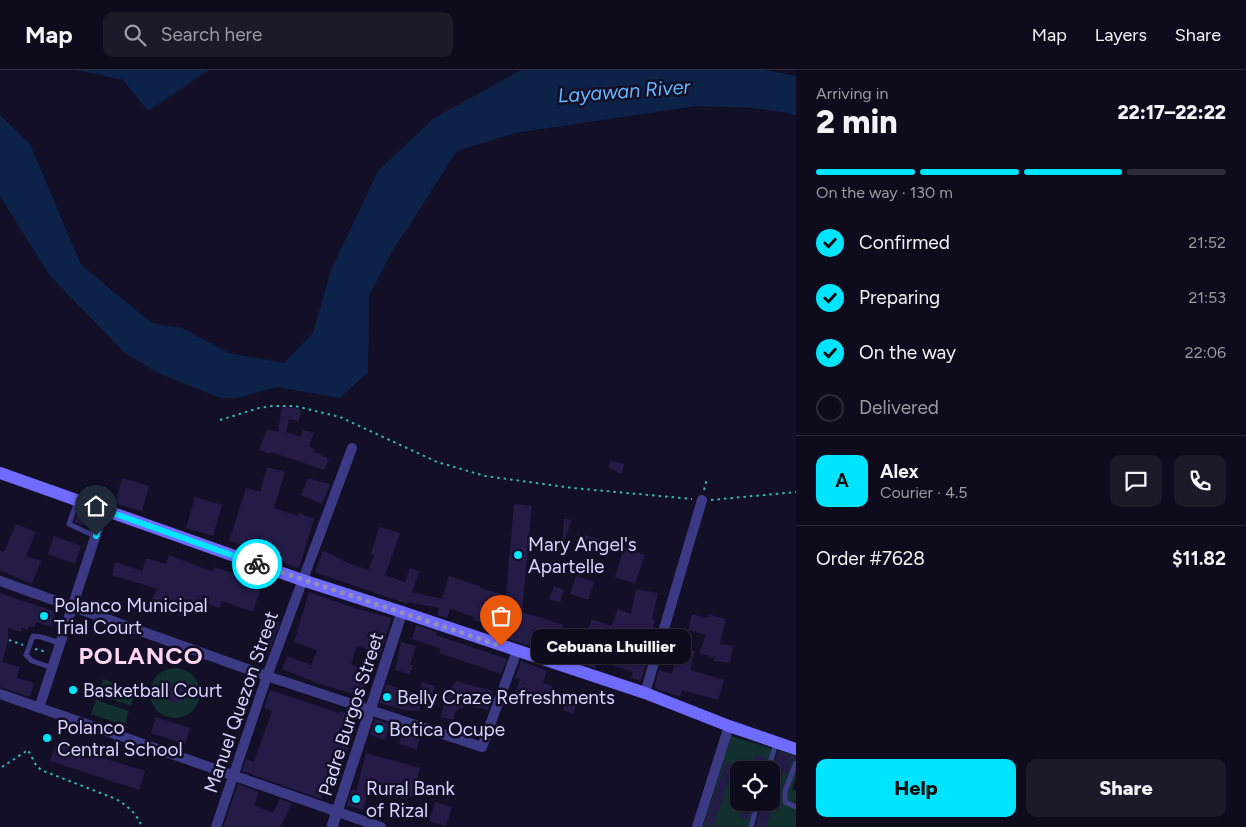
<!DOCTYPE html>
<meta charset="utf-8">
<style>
:root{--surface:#0e0b1c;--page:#1c1929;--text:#f1f3f6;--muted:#9b9ba3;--line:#2e2b3b;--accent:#00e5ff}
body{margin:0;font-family:Figtree,sans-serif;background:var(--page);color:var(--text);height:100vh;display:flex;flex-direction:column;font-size:19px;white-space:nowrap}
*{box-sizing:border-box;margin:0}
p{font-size:16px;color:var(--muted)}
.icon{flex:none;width:28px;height:28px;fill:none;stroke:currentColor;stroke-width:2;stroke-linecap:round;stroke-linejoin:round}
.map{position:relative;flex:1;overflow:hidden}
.details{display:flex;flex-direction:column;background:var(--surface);width:450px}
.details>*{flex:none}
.tools{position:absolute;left:730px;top:691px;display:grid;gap:10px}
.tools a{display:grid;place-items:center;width:50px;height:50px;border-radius:10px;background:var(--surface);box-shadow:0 1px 4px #0004,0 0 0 1px var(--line);font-size:25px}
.pin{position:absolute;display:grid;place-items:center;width:42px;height:42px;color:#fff;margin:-51px -21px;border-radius:50% 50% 50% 0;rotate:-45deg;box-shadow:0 0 5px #0007}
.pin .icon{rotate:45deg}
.courier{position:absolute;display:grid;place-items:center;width:50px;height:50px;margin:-25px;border:4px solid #00e5ff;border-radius:50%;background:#fff;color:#222;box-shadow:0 1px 6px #0007}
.bubble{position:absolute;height:35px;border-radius:10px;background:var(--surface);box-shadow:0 1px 4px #0004,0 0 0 1px var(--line);font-size:16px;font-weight:800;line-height:35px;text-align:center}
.overview em{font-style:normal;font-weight:800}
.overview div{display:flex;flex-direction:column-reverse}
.overview{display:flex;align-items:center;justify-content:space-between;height:85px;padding:0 20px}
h1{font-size:32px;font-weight:800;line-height:38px}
.bar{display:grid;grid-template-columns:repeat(4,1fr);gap:8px 5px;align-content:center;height:60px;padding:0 20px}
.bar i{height:6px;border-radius:4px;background:var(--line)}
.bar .selected{background:var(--accent)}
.bar p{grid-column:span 4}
.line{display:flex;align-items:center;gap:12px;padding:0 20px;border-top:1px solid var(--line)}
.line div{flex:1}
.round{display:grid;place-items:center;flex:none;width:52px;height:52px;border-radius:10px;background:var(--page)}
ol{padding:0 20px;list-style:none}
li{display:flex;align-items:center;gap:15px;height:55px}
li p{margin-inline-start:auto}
li .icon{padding:5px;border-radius:50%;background:var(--accent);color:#111;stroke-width:4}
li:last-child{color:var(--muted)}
li i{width:28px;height:28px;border:2px solid var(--line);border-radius:50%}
.action{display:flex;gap:10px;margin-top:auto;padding:10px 20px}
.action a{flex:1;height:58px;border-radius:10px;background:var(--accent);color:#111;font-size:20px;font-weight:800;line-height:58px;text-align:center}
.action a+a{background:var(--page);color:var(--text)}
header{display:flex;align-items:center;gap:30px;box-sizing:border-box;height:70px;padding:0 25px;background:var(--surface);border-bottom:1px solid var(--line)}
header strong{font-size:24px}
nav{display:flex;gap:28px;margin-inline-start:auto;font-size:18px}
.search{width:350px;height:45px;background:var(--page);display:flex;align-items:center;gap:12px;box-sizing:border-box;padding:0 18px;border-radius:10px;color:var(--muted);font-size:19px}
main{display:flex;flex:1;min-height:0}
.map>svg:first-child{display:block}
</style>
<header>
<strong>Map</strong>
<div class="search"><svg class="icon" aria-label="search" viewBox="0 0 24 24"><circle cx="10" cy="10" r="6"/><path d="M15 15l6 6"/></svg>Search here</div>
<nav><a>Map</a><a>Layers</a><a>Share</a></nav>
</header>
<main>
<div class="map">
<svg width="796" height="757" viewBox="0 0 796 757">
<rect width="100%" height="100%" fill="#130f26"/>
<path fill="#12302f" d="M150 623a25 25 0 1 1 50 0a25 25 0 1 1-50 0Z
M103 609 136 620 131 636 98 625Z
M96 630 129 641 124 656 91 644Z
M731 666 777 680 771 700H739V732L761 733 753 757H703Z
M778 680 796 686V708L792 719 796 721V757H755L762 733 771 732V702Z"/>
<path fill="#0c2248" d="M76 0H209L148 41 123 10Z
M521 0H765L796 6V46L788 43 753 38 697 36 515 63 457 81 390 185 369 226 368 302 340 328 278 317 237 328H220L160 304 125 283 50 206 0 126V45L30 74 81 195 152 253 182 258 229 283 284 293 313 263 331 200 378 101 434 48Z"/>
<path fill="#241b47" d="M282 336 301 339 299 351 289 349 286 362 301 367 303 360 314 363 309 376 314 379 313 381 329 389 324 400 271 382 270 384 259 380 267 359 278 362Z
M610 390 624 394 622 404 609 398Z
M267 397 285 402 274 438 298 446 299 443 314 449 299 498 242 479 244 475 229 471 246 418 260 422Z
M122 408 149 416 142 441 115 434Z
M308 408 330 414 322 434 301 425Z
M195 427 222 435 213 466 186 458Z
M514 434 532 436 522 542 564 555 554 584 496 565 498 556 473 550 474 547 450 539 447 548 437 545 439 538 408 532 407 534 315 502 323 481 343 490V491L368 500 374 485 371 484 379 457 400 463 385 505 405 512 410 498 419 502 412 522 442 529 449 506 480 516V518L506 525Z
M77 443 87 447 83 456 74 452Z
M564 449 572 450 564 472H562Z
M16 454 36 462 26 486 41 491 32 514 0 500V480L4 482Z
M578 464 606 470 604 483 576 477Z
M54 466 81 476 75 494 48 484Z
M624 478 645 485 635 514 615 507Z
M169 485 213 502 214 497 263 513 253 542 222 531 220 538 198 531 194 543 183 539 181 546 157 537 159 532 152 530 157 519 112 505 115 492 142 501 146 488 166 494Z
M576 506 594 512 588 530 570 524Z
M554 516 564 520 560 533 549 529Z
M636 519 658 523 652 549 655 550 653 557 657 558 654 567 651 566 650 571 635 567 629 587 647 592 641 611 631 608 633 602 598 591 595 598 574 591 586 558H588L592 549 611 556 618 539 631 544Z
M309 522 355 538 391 548 381 583 357 576 351 594 364 599 363 604 367 606 362 621 358 619 356 625 320 614 282 599 287 586 311 595 317 580 294 572Z
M0 523 56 542 52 557 36 552 35 557 29 556 28 560 22 558 21 562 8 558V571L2 592 20 597 17 608 34 613 30 627 0 617Z
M692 544 708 548 709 544 726 549 720 574 733 576 730 593 713 591 714 588 699 583 706 565 688 560Z
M268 548 280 552 268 584 256 579Z
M416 555 437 562 436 565 507 589 501 604 439 583 441 579 412 569Z
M670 562 682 566 677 582 666 579Z
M401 572 416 576 410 595H413L410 604 395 600Z
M680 576 695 581 690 600 724 610 718 630 682 620 680 627 654 618 659 600 672 604Z
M521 591 547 601 543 613 552 616 545 635 515 624 520 609 515 608Z
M456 611 493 621 488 640 466 635 455 642 453 650 441 647 445 628Z
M422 612 435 616 432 626 419 622Z
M165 623a10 10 0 1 1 20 0a10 10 0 1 1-20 0Z
M386 614 404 620 402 624H421L420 641 404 640 380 633Z
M270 620 339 643 340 641 357 646 351 665H353L339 703 337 702 333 715 326 712 321 729 242 701 246 689 254 692 272 641 264 638Z
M569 624 579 628 573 644 563 640Z
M156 647 190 658 185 674 151 663Z
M375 649 390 654 385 670 370 665Z
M404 658 420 664 417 680 399 674Z
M56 673 145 701 139 720 50 691Z
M778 682 796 687V689L792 691 787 704 782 702 773 729H771V703Z
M366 683 420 698 412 727 370 715 363 740 347 736 352 719 356 721Z
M755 685 767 689 764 700H749Z
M726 692 734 695 713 757 705 754Z
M238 714 259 722 254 735 273 743 280 729 292 733 280 757H223Z
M435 732 452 737 446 756 429 751Z
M745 732H753L748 750 741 748Z
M762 732H772L771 734 773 735 766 757H756Z"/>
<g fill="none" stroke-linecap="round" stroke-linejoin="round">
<path stroke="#2fb8b0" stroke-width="2" stroke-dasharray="2.5 4" stroke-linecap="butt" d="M220 350 259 338 272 336H295L340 347 437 392 485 406 573 418 692 429
M704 420 707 409
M711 430 796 422
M9 570 23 575
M35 579 47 582
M2 697 28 680 36 695 41 700 116 729C128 736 137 744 142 757"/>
<path stroke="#3d3a85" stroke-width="5" d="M77 431 69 454 95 466
M53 598 32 591 26 585 33 566 41 567 60 573
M796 693 785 721V732L796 737
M768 700 776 673
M751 757 758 732"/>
<path stroke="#3d3a85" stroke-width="10" d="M0 511 267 606 482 677 517 581
M645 623 702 430
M0 624 381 757
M39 638 104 440
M216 757 267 606 352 378
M697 757 729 656"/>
<path stroke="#3d3a85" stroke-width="11" d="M332 757 402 542"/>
<path stroke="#6f6bff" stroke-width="12" d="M0 403 302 510 402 542 645 623 729 656 796 679"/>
</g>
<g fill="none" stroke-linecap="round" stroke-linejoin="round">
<path stroke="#948fb3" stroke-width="5" stroke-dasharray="0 9" d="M257 494 501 576"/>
<path stroke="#00e5ff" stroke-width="6" d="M96 466 104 440 257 494"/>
</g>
<g fill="#00e5ff" stroke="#130f26" stroke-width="2">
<circle cx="518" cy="485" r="5"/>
<circle cx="44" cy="546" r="5"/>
<circle cx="73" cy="620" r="5"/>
<circle cx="387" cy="627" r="5"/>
<circle cx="379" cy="659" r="5"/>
<circle cx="47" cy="668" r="5"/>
<circle cx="356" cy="729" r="5"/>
</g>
<g text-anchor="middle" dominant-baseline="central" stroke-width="5" stroke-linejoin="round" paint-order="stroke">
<g font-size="19" fill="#d9d4ff" stroke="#130f26" text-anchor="start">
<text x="528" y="474">Mary Angel's<tspan x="528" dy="22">Apartelle</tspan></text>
<text x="54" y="535">Polanco Municipal<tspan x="54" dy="22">Trial Court</tspan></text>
<text x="83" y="620">Basketball Court</text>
<text x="397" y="627">Belly Craze Refreshments</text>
<text x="57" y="657">Polanco<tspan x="57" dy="22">Central School</tspan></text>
<text x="389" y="659">Botica Ocupe</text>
<text x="366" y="718">Rural Bank<tspan x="366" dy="22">of Rizal</tspan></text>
</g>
<g font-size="19" fill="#d9d4ff" stroke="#130f26">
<text transform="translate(241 632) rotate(-71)">Manuel Quezon Street</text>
<text transform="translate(351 644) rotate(-72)">Padre Burgos Street</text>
</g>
<g font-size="20" font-style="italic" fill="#62b6ff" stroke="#130f26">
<text transform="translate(624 21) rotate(-4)">Layawan River</text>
</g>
<g font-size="24" font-weight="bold" letter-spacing="1" fill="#ffd6f0" stroke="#130f26">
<text x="141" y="585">POLANCO</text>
</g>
</g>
</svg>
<div class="tools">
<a><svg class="icon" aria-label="locate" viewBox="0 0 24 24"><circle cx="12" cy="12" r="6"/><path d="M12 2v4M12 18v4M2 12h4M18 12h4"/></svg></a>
</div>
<div class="pin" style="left:501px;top:576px;background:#ea580c"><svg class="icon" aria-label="bag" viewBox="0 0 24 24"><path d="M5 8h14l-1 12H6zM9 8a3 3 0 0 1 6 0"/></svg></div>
<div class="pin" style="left:96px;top:466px;background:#1f2937"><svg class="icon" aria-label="home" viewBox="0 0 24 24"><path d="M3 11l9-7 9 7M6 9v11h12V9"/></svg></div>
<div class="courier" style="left:257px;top:494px"><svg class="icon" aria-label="bike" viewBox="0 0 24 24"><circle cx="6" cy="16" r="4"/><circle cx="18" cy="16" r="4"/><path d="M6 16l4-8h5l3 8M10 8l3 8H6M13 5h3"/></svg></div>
<div class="bubble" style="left:531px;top:559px;width:160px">Cebuana Lhuillier</div>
</div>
<section class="details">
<div class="overview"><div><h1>2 min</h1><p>Arriving in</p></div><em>22:17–22:22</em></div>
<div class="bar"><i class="selected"></i><i class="selected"></i><i class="selected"></i><i></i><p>On the way · 130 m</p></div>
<ol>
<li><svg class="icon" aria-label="check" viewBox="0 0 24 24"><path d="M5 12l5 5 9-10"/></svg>Confirmed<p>21:52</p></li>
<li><svg class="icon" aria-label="check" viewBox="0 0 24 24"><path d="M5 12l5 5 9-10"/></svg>Preparing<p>21:53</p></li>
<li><svg class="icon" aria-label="check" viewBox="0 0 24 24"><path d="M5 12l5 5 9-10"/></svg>On the way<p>22:06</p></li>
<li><i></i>Delivered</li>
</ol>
<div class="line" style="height:90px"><b class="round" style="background:var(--accent);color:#111">A</b><div><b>Alex</b><p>Courier · 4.5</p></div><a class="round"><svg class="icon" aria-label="chat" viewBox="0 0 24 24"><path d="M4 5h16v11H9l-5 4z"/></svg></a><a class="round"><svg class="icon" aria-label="phone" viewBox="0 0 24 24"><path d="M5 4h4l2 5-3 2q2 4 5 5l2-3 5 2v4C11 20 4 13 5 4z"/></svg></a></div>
<div class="line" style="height:65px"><div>Order #7628</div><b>$11.82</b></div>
<div class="action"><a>Help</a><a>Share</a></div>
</section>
</main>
